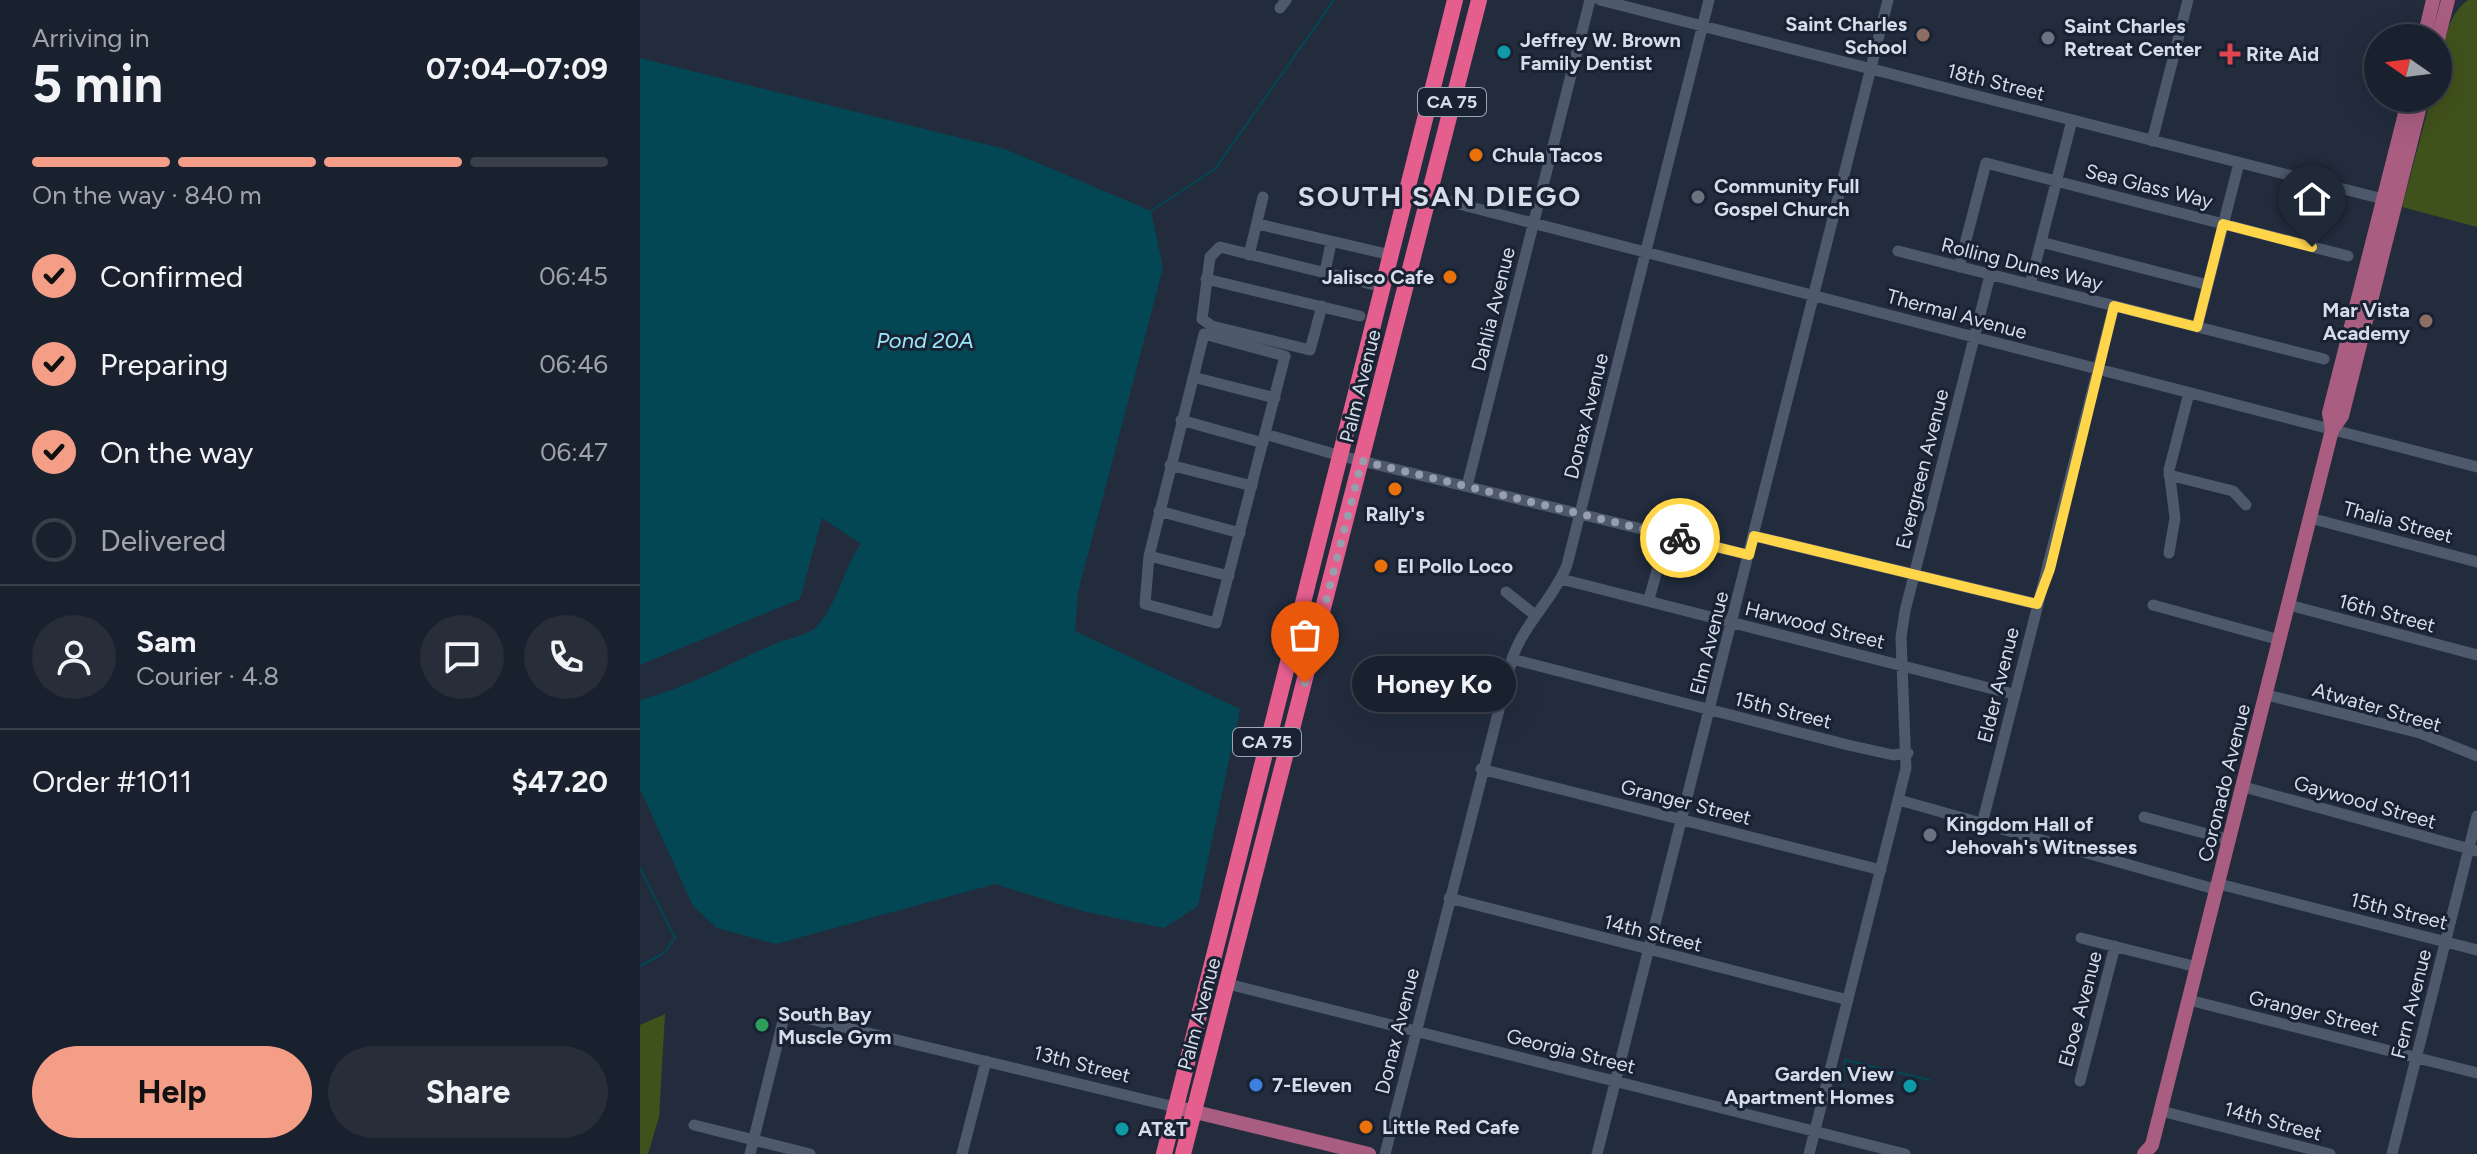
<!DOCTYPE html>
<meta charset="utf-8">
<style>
:root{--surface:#1a212e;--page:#272e3a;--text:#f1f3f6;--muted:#9fa3aa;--line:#383e4a;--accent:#f49e87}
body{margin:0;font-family:Figtree,sans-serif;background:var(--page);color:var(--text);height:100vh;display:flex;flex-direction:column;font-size:30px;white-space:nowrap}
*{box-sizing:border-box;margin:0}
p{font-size:26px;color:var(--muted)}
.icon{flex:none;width:44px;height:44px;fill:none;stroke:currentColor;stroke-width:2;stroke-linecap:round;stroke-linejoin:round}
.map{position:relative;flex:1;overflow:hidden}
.panel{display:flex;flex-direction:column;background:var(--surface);width:640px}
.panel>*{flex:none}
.needle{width:52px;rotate:284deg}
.fabs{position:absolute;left:1724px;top:24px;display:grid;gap:16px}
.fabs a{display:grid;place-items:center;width:88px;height:88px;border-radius:50%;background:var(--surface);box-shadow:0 8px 32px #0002,0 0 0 2px var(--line);font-size:40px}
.pin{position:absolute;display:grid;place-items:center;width:68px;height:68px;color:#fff;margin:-82px -34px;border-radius:50% 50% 50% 0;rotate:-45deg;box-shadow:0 0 8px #0007}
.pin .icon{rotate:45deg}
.courier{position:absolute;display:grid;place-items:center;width:80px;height:80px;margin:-40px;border:6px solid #ffd54a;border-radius:50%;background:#fff;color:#222;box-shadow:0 2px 10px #0007}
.bubble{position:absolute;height:56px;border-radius:28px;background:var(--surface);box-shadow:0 8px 32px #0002,0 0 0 2px var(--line);font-size:26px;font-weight:700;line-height:56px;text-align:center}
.head em{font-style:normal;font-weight:700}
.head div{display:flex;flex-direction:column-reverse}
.head{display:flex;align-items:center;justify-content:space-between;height:136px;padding:0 32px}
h1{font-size:52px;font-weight:700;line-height:60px}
.bar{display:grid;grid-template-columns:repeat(4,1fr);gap:12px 8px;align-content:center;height:96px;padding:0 32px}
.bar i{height:10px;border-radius:6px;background:var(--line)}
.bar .current{background:var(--accent)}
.bar p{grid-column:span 4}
.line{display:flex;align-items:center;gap:20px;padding:0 32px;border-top:2px solid var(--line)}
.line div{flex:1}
.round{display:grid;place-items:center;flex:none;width:84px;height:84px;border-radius:42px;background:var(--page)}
ol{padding:0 32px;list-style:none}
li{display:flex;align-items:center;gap:24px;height:88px}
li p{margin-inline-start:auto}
li .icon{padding:8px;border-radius:50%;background:var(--accent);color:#111;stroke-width:4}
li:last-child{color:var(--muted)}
li i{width:44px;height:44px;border:4px solid var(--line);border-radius:50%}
.action{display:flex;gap:16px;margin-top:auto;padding:16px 32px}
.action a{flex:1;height:92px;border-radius:48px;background:var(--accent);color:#111;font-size:32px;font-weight:700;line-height:92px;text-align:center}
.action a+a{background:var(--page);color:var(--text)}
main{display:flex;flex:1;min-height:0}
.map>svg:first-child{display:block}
</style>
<main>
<section class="panel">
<div class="head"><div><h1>5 min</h1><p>Arriving in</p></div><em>07:04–07:09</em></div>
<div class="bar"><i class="current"></i><i class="current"></i><i class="current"></i><i></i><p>On the way · 840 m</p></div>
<ol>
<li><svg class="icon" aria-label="check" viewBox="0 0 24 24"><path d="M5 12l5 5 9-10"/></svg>Confirmed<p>06:45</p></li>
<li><svg class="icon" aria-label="check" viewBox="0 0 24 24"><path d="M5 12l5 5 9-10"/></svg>Preparing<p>06:46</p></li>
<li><svg class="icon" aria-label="check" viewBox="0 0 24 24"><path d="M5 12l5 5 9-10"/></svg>On the way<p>06:47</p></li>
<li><i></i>Delivered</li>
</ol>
<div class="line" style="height:144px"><a class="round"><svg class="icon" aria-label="person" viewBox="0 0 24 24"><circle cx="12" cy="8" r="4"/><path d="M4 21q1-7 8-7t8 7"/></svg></a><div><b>Sam</b><p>Courier · 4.8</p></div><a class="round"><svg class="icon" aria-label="chat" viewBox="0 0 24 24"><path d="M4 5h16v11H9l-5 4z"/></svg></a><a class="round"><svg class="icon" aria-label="phone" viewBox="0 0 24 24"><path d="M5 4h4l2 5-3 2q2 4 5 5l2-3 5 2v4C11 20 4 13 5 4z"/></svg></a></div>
<div class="line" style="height:104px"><div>Order #1011</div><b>$47.20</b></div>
<div class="action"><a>Help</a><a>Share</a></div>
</section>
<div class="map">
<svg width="1837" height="1154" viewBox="0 0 1837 1154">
<rect width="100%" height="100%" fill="#222c3d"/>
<path fill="#40521b" d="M1828 0H1837V227L1762 207 1791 98H1798C1798 68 1802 18 1828 0Z
M25 1014 19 1117 8 1154H0V1025Z"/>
<path fill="#034754" d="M0 58 365 149 511 211 523 268 438 592 435 631 600 709 558 906 524 928 442 911 355 884 136 944 77 928 53 906 0 789V700C47 688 88 664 132 645 146 638 167 637 177 626 199 602 202 570 221 544L182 518 160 599 0 665Z"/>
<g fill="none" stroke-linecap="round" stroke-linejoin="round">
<path stroke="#034754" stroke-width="2" d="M511 211 575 169 694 0
M0 868 35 938 24 953 0 966
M1202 1097 1205 1060 1290 1080"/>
<path stroke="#4e596c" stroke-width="11" d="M960 0 1743 199
M640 8 646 0
M1512 141 1548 0
M788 196 1837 467
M618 224 751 255
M1401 242 1568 285
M1258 251 1684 359
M609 255 623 197
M1319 267 1346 163 1708 256
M685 272 691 243
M566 279 720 316
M1390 285 1432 120
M682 306 670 350 572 326 562 319 570 257 580 247 743 287
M1557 327 1599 163
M564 334 645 356 576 623 505 604 509 556Z
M553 377 635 398
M541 420 623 443
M625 434 701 456 1109 555
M530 465 612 486
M1529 475 1593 491 1606 505
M827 486 950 0
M519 511 600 533
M1670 518 1837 562
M1114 536 1397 604
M1529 553 1535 518 1529 470 1549 393
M509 556 589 576
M921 579 1373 694
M866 592 895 615
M1009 599 1027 535
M1513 605 1640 640
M1649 605 1837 655
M872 659 1208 745 1253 755 1268 753
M1627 695 1780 733 1837 756
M841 769 1241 870
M1604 787 1837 851
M1259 800 1578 890
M1504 817 1590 840
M1342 824 1474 306
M1579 884 1837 950
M809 898 1208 1000
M1441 938 1557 967
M588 984 1265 1154
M1549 1000 1837 1073
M1440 1081 1475 946
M1521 1111 1690 1154
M54 1125 170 1154
M110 1154 145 1013 535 1107
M322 1154 346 1061
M745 1154 872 659C884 623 913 600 927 565L1069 0
M957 1154 1248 0
M1169 1154 1266 768 1261 637 1265 611 1350 275
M1752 1154 1837 816"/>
<path stroke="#a95d80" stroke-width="14" d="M1784 38 1793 0
M1798 39 1808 0
M1692 430 1689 413 1769 98
M543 1109 729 1154
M1504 1154 1512 1145 1692 430 1702 416 1782 98"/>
<path stroke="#e55f8e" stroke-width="16" d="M524 1154 815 0
M543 1154 839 0"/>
</g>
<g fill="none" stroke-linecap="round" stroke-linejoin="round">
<path stroke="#979eac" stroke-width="8" stroke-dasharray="0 14.4" d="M665 683 722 461 1040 538"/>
<path stroke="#ffd54a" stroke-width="10" d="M1040 538 1109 555 1114 536 1397 604 1410 569 1474 306 1557 327 1583 224 1672 247"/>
</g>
<g fill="#8d6e63" stroke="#192233" stroke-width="3">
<circle cx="1283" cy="35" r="8"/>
<circle cx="1786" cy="321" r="8"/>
</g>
<g fill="#6b7280" stroke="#192233" stroke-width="3">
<circle cx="1408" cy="38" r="8"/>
<circle cx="1058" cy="197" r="8"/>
<circle cx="1290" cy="835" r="8"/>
</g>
<g fill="#0f9aa8" stroke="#192233" stroke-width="3">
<circle cx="864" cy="52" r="8"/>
<circle cx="1270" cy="1086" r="8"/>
<circle cx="482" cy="1129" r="8"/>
</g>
<path fill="#e0444e" stroke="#192233" stroke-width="3" d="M1586 42h8v8h8v8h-8v8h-8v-8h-8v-8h8z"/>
<g fill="#e8710a" stroke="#192233" stroke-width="3">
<circle cx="836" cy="155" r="8"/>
<circle cx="810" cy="277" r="8"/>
<circle cx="755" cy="489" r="8"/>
<circle cx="741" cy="566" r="8"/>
<circle cx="726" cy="1127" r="8"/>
</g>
<circle fill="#2e9e5b" stroke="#192233" stroke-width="3" cx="122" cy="1025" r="8"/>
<circle fill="#3f7fe0" stroke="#192233" stroke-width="3" cx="616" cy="1085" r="8"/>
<g text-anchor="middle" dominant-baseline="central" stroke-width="6" stroke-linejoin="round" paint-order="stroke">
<g fill="#192233" stroke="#9da4b2" stroke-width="2">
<rect x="778" y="88" width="68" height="28" rx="6"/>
<rect x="593" y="728" width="68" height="28" rx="6"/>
</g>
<g font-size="18" font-weight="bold" fill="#d6dce8">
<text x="812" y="102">CA 75</text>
<text x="627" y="742">CA 75</text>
</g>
<g font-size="20" font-weight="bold" fill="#d6dce8" stroke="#192233" text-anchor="start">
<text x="1267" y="24" text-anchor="end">Saint Charles<tspan x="1267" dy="23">School</tspan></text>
<text x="1424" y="26">Saint Charles<tspan x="1424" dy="23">Retreat Center</tspan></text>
<text x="880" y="40">Jeffrey W. Brown<tspan x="880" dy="23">Family Dentist</tspan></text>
<text x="1606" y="54">Rite Aid</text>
<text x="852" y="155">Chula Tacos</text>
<text x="1074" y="186">Community Full<tspan x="1074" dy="23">Gospel Church</tspan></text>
<text x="794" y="277" text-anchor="end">Jalisco Cafe</text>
<text x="1770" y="310" text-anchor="end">Mar Vista<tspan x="1770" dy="23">Academy</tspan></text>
<text x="755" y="514" text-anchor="middle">Rally's</text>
<text x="757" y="566">El Pollo Loco</text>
<text x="1306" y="824">Kingdom Hall of<tspan x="1306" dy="23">Jehovah's Witnesses</tspan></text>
<text x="138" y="1014">South Bay<tspan x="138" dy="23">Muscle Gym</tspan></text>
<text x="1254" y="1074" text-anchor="end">Garden View<tspan x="1254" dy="23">Apartment Homes</tspan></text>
<text x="632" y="1085">7-Eleven</text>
<text x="742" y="1127">Little Red Cafe</text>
<text x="498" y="1129">AT&amp;T</text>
</g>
<g font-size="20" fill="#d6dce8" stroke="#192233">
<text transform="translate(1356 82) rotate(14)">18th Street</text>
<text transform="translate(1509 186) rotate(14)">Sea Glass Way</text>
<text transform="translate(1382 264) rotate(14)">Rolling Dunes Way</text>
<text transform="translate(853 309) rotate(-76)">Dahlia Avenue</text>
<text transform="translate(1317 314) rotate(15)">Thermal Avenue</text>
<text transform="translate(720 386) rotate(-76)">Palm Avenue</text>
<text transform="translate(946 416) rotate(-76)">Donax Avenue</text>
<text transform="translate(1282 469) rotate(-76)">Evergreen Avenue</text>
<text transform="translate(1758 522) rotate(15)">Thalia Street</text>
<text transform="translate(1747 613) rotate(15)">16th Street</text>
<text transform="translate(1175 625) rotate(14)">Harwood Street</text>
<text transform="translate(1069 643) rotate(-76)">Elm Avenue</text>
<text transform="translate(1358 685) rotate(-76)">Elder Avenue</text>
<text transform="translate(1737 707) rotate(16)">Atwater Street</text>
<text transform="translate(1143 710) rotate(14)">15th Street</text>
<text transform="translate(1584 783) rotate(-76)">Coronado Avenue</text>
<text transform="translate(1046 802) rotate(14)">Granger Street</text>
<text transform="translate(1725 802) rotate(16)">Gaywood Street</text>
<text transform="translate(1759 911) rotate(14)">15th Street</text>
<text transform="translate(1013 933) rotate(14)">14th Street</text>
<text transform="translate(1771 1004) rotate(-76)">Fern Avenue</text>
<text transform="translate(1440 1009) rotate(-75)">Eboe Avenue</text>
<text transform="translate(1674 1013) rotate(14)">Granger Street</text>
<text transform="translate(559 1014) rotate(-75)">Palm Avenue</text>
<text transform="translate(757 1031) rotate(-76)">Donax Avenue</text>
<text transform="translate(931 1051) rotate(14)">Georgia Street</text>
<text transform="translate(442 1064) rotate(14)">13th Street</text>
<text transform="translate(1633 1121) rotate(15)">14th Street</text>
</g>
<g font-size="22" font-style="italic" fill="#9ae8fd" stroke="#192233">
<text x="285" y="340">Pond 20A</text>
</g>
<g font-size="28" font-weight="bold" letter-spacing="2" fill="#d6dce8" stroke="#192233">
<text x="800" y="196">SOUTH SAN DIEGO</text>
</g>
</g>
</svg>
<div class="fabs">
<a><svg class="needle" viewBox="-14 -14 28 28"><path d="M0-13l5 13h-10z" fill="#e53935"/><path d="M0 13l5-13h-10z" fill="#9fa3aa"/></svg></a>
</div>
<div class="pin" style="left:665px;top:683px;background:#ea580c"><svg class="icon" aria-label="bag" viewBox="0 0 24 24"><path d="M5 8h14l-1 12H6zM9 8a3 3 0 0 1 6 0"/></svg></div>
<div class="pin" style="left:1672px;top:247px;background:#1f2937"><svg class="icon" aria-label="home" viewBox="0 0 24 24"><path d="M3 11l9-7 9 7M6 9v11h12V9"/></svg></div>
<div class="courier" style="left:1040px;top:538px"><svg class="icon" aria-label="bike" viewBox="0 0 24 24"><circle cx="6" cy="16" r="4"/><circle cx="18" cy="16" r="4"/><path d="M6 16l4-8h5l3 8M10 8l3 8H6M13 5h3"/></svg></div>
<div class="bubble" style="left:712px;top:656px;width:164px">Honey Ko</div>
</div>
</main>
